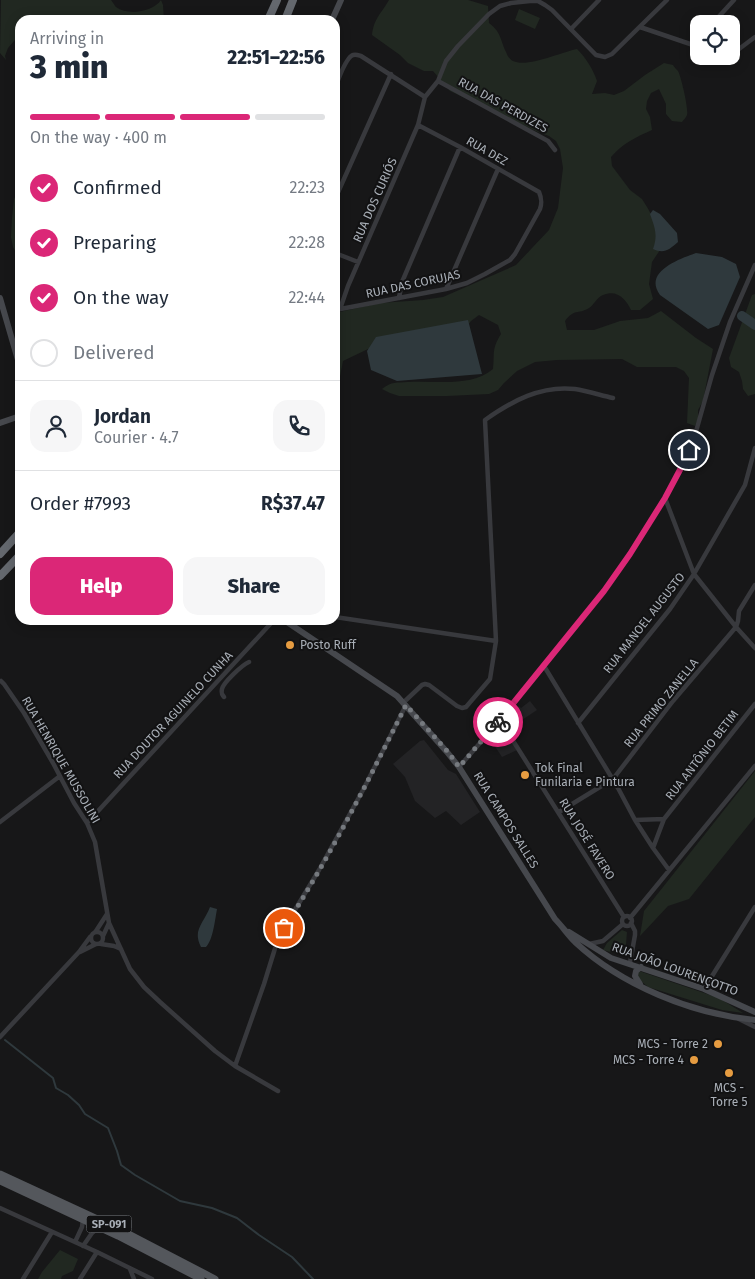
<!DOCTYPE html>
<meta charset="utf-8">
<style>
:root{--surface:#fff;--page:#f6f6f7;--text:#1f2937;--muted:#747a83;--line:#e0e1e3;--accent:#db2777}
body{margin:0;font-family:"Fira Sans",sans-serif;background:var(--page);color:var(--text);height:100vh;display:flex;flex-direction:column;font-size:19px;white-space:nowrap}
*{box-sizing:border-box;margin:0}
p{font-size:16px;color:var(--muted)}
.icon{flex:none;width:28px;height:28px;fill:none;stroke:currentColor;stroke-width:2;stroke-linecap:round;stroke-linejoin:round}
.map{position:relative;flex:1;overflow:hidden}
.sheet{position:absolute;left:15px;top:15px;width:325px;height:610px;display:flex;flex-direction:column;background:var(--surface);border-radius:15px;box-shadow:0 2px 12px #0003}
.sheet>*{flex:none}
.fabs{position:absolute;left:690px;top:15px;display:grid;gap:10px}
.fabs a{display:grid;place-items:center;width:50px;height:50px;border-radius:10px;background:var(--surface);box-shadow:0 2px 12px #0003;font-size:25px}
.pin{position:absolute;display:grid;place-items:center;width:42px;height:42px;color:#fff;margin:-21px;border:2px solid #fff;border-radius:50%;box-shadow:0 1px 5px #0007}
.courier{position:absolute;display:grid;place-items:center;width:50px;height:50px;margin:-25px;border:4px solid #db2777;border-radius:50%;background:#fff;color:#222;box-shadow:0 1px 6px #0007}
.overview em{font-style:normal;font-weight:800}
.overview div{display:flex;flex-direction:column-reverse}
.overview{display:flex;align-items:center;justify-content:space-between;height:85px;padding:0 15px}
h1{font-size:32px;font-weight:800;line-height:38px}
.bar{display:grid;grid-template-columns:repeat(4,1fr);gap:8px 5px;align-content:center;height:60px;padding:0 15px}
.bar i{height:6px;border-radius:4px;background:var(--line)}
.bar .selected{background:var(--accent)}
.bar p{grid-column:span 4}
.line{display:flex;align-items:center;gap:12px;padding:0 15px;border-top:1px solid var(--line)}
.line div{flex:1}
.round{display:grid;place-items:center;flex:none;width:52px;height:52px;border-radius:15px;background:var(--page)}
ol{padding:0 15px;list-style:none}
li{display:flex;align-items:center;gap:15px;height:55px}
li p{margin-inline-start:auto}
li .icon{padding:5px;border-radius:50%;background:var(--accent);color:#fff;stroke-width:4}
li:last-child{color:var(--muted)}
li i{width:28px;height:28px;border:2px solid var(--line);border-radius:50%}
.action{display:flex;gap:10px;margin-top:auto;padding:10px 15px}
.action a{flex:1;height:58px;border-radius:15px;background:var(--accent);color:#fff;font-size:20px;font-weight:800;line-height:58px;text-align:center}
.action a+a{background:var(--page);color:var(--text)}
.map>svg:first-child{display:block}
</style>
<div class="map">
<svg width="755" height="1279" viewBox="0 0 755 1279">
<rect width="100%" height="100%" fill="#171718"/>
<path fill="#232325" d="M530 701 537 710 513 726 509 718 519 706 521 708Z
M502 730 506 732 517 750 502 757 494 745 488 741 498 731Z
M424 740 448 770 456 774 480 812 461 825 446 811 435 818 415 801 405 777 393 764 420 741Z"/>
<path fill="#212821" d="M1 0H111C112 1 115 6 116 7 128 16 153 12 161 0L163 5 164 20H20V34L8 48 5 56 6 60 0 53Z
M389 0H468L488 6 489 23C501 32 500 39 506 52 507 55 510 60 513 61 527 68 562 52 577 49 586 58 593 69 597 81L592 94 605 93 614 95 624 91 645 75 664 63 673 65C674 67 676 69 678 71 681 76 689 110 687 115 686 118 683 120 682 122L672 121 666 114V104L659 89 651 93 647 101 646 109 650 117 652 130C636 137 622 144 611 157L612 166 630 190 642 199 647 207 659 228 662 247 652 262 649 284 653 299 640 310H631C626 299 617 289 603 295 597 297 594 305 589 308 577 315 575 308 565 321L567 330H594L620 321 648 318 661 311 696 338 713 349 703 401 698 410V419L695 426 687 423 689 378 684 371 676 367H637L622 359 557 360 535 362 517 371 504 383 498 390 489 394 447 396H399L390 393 382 389C392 381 396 383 408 382 435 380 471 388 493 369 495 353 491 350 501 334L498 325 479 315 471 321 464 330 378 346 368 349 343 361 335 402V313L380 303 423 300 443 297 516 265 549 230 558 208 563 168 560 149 556 141 549 136 538 132 450 91 433 71H424L408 63 400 55 372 35C374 18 381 14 389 0Z
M519 9 540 18 535 29 515 20Z
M20 188V260L13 247 11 237 12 218 14 199Z
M755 294V394L748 396 743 389 742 381 739 372 731 367 729 358 752 295Z
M755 771V817L689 899 668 906 640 936 644 911Z
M622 930 627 932 625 956 603 950 607 943Z
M639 971 719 998 743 1013 722 1010 648 987 635 976Z
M60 1250 78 1259 73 1271 62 1276 61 1279H38L42 1272Z"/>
<path fill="#2f393d" d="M653 210 660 214 677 233 678 242C669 250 664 254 653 249 658 235 655 228 650 214Z
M696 253 722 257 736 264 740 277 719 325 708 329 660 295C643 272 679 259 696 253Z
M468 320 482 374 397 381 371 370 367 351 376 337Z
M210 907 217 909C215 920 213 940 206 947H201C192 930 204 923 210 907Z"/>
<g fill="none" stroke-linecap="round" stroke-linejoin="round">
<path stroke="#2f393d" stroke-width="2" d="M5 1040 53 1078 56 1088 68 1095 79 1105 85 1114 108 1128 117 1151 121 1165 135 1175 180 1201 212 1208 237 1218 259 1235 292 1257 313 1279"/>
<path stroke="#2f393d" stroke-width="10" d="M742 316 755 325"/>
<path stroke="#38393d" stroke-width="4.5" d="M712 24 734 0
M640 27 699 47
M571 29 599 0
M693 45 699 39
M731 55 755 37
M438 81 548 141 555 150
M335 88C338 80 346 57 353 55 356 54 358 55 361 56L425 97
M335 199 391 74
M335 253 358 262
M446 289 498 169
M399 298 402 282 460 147
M340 309 348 286 418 125 425 97 438 81 446 61 458 46 489 14 500 6 511 3 530 1H538L545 5 552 10 596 55 605 57 612 54 667 0
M335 310 446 289 467 283 485 274 510 260 515 254 540 209C542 203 542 199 539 192L460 147 418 125
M665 498 694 574 736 627 755 648
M335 617 496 641 485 420C512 401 541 385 575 389 587 391 600 395 613 398
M544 666 618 788 635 820 653 848 669 870
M1 681 4 684 24 713 53 763 74 803 87 823 95 842 109 923 130 969 144 987 160 1002 215 1051 235 1066 278 1091
M224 697C222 694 221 694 222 689 223 683 242 665 249 662
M404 702 422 685 425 684 429 685 457 706 462 708 466 707 490 679 496 641
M500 720 624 917
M578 723 670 609 694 574 745 485 755 448
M459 767 500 720 604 591 630 554 665 498 683 466 695 435 712 375 730 322 755 265
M559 812 613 779 673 701 736 627 738 621 739 611 755 585
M664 819 755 704
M635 820 664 819 653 848
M0 822 60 776
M87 823 274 620
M622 921a5 5 0 1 1 10 0a5 5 0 1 1-10 0Z
M630 918 755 766
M96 931 107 914
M91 938a6 6 0 1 1 12 0a6 6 0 1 1-12 0Z
M103 936 109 923
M101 944 114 946 121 949
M589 944 603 941 623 924
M80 952 96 944
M630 963 635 935V931L631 923
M704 989 755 907
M739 1019 755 1027
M0 1037 79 952 90 937
M235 1066 264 984 277 942 284 928 319 870 363 790 406 705
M0 1208 97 1252 152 1279
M75 1242 82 1227 83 1219
M83 1246 92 1233 99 1227
M130 1269 134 1279
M23 1279 52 1232
M80 1279 97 1252"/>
<path stroke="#46484d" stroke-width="6" d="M332 20 341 0
M0 298 20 367
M0 423 20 416
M284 620 397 696 447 752 459 767 555 919C562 926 568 935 575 942 621 985 692 1014 755 1020
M569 932 611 958 704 989 755 1012
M640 984 635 976 636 971 641 967"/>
<path stroke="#54575c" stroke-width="7" d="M0 1174 121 1230 215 1279
M0 1181 118 1236 201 1279"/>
<path stroke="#64686e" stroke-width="8" d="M268 20 277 0
M285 20 293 0
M0 554 20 532
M0 576 20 555"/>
</g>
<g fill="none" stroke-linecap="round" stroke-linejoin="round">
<path stroke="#767a7f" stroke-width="5" stroke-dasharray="0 9" d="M284 928C330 857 368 781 406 705L448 752 459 767 498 722"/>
<path stroke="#db2777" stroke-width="6" d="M498 722 604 591 630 554 665 498 682 466 689 450"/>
</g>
<g fill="#e69c41" stroke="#121213" stroke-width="2">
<circle cx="290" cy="645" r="5"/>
<circle cx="525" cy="775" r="5"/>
<circle cx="718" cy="1044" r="5"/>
<circle cx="694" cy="1060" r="5"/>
<circle cx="729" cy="1073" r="5"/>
</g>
<g text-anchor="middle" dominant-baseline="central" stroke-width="4" stroke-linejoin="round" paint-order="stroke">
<rect fill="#121213" stroke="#7c8086" stroke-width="1" x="86.5" y="1215.5" width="45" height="17" rx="4"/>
<g font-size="11" font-weight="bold" fill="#a9afb7">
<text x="109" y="1224">SP-091</text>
</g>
<g font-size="12" fill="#a9afb7" stroke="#121213">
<text transform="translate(503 105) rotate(29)">RUA DAS PERDIZES</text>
<text transform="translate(487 151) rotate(30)">RUA DEZ</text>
<text transform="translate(375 200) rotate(-66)">RUA DOS CURIÓS</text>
<text transform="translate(413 284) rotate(-12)">RUA DAS CORUJAS</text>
<text transform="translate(644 623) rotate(-52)">RUA MANOEL AUGUSTO</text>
<text transform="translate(661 703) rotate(-51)">RUA PRIMO ZANELLA</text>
<text transform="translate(173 715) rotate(-47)">RUA DOUTOR AGUINELO CUNHA</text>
<text transform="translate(702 755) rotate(-52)">RUA ANTÔNIO BETIM</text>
<text transform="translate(61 760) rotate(60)">RUA HENRIQUE MUSSOLINI</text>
<text transform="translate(506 820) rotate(58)">RUA CAMPOS SALLES</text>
<text transform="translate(587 839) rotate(58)">RUA JOSÉ FAVERO</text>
<text transform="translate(675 969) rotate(20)">RUA JOÃO LOURENÇOTTO</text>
</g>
<g font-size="12" fill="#a9afb7" stroke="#121213" text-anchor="start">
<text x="300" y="645">Posto Ruff</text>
<text x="535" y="768">Tok Final<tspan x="535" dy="14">Funilaria e Pintura</tspan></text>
<text x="708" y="1044" text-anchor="end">MCS - Torre 2</text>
<text x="684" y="1060" text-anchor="end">MCS - Torre 4</text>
<text x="729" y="1088" text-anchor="middle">MCS -<tspan x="729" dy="14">Torre 5</tspan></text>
</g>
</g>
</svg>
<div class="fabs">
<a><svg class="icon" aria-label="locate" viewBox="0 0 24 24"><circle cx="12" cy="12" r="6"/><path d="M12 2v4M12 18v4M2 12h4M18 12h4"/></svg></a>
</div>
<div class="pin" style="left:284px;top:928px;background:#ea580c"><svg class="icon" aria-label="bag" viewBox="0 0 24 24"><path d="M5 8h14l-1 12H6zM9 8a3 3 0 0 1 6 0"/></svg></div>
<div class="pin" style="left:689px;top:450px;background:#1f2937"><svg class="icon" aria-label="home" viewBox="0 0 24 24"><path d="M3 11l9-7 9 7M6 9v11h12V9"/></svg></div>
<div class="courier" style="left:498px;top:722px"><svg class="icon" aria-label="bike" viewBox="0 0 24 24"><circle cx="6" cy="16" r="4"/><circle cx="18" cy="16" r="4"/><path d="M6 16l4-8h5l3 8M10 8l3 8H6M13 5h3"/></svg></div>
<section class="sheet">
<div class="overview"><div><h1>3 min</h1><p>Arriving in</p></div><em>22:51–22:56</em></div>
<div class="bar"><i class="selected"></i><i class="selected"></i><i class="selected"></i><i></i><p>On the way · 400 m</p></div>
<ol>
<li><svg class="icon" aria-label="check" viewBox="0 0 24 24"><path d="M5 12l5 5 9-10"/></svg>Confirmed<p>22:23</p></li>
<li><svg class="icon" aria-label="check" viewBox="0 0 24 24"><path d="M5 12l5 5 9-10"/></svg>Preparing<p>22:28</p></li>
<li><svg class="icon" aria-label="check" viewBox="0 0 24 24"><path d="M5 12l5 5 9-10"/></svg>On the way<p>22:44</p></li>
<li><i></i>Delivered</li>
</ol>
<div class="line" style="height:90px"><a class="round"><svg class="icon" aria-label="person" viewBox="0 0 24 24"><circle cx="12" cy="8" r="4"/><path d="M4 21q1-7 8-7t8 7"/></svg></a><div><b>Jordan</b><p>Courier · 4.7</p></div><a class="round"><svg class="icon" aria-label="phone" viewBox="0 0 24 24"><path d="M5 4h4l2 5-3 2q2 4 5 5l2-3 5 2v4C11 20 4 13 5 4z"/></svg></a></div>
<div class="line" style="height:65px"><div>Order #7993</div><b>R$37.47</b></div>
<div class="action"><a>Help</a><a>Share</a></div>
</section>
</div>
